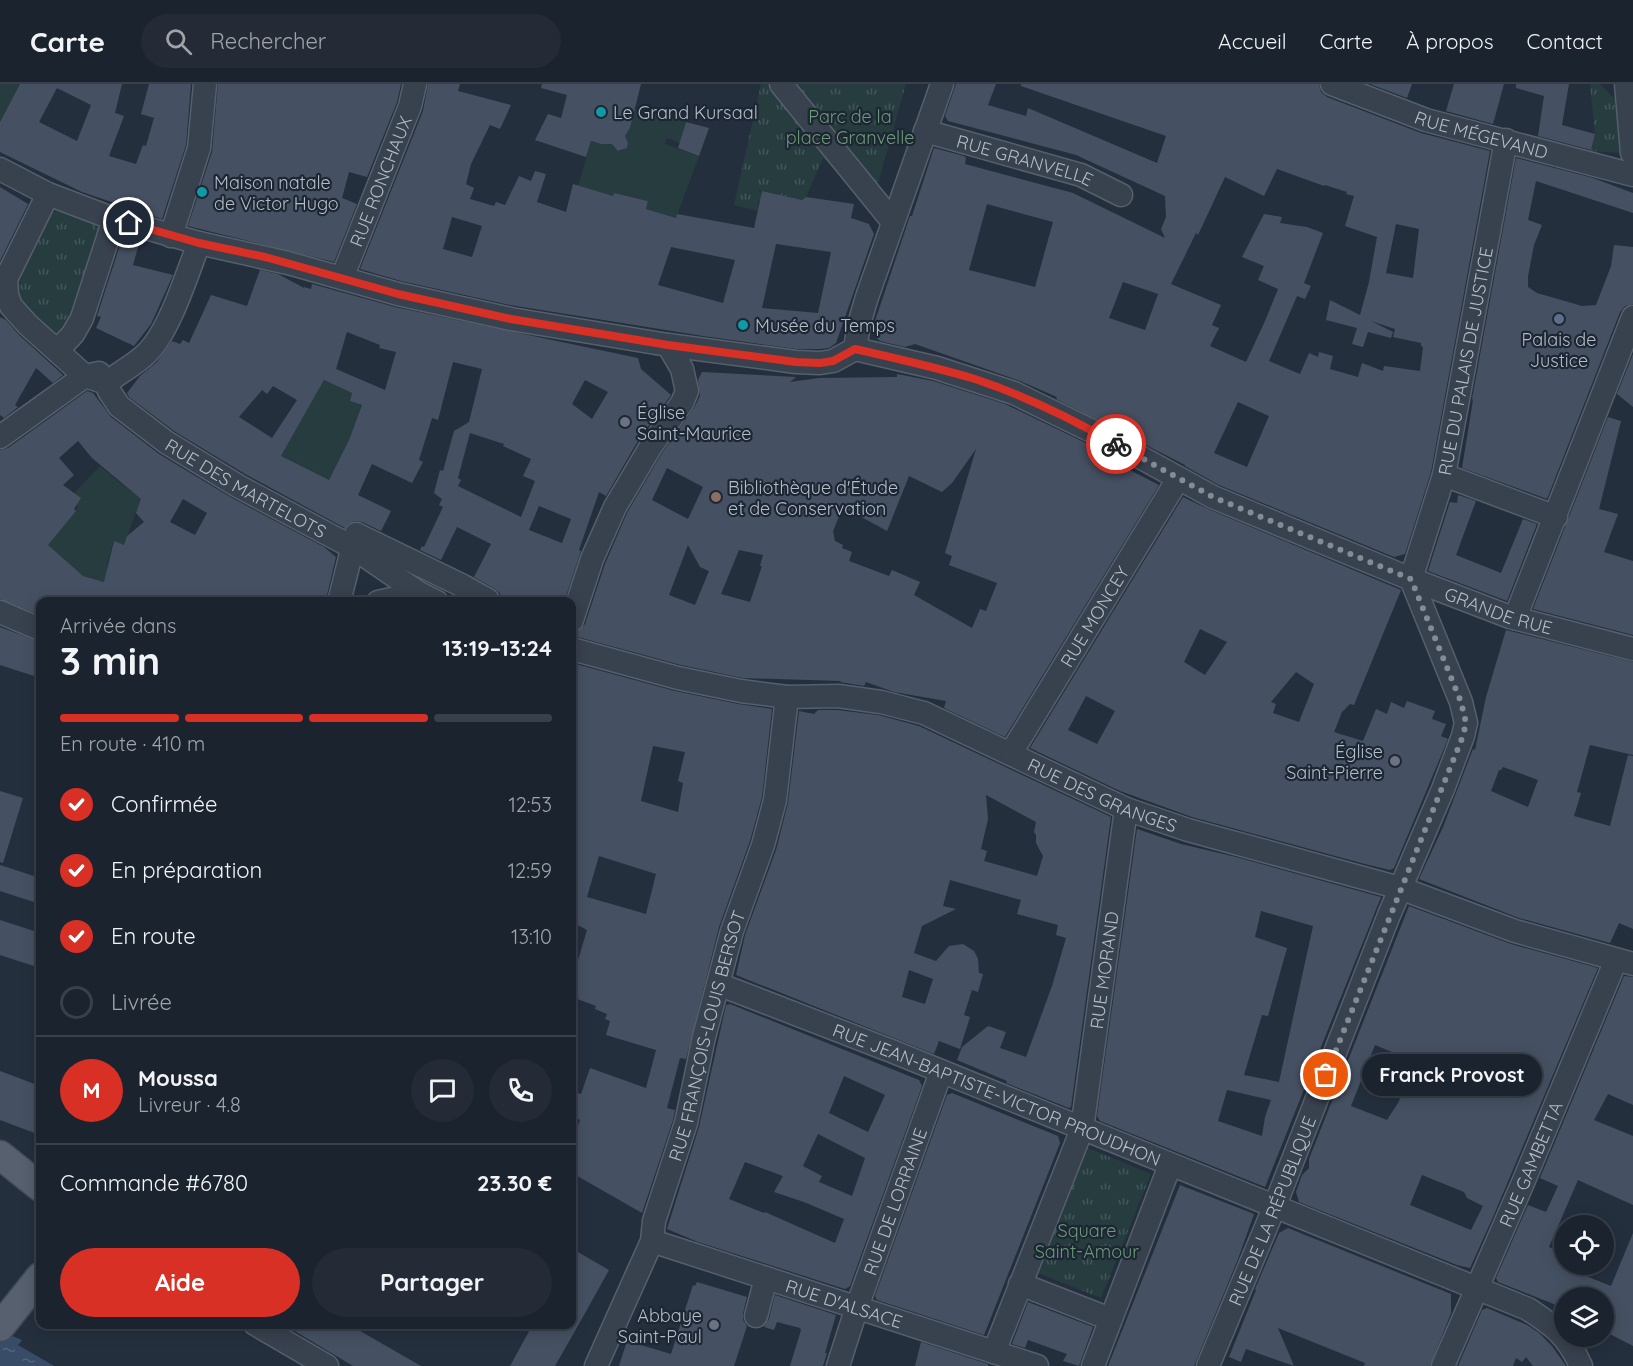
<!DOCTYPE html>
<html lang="fr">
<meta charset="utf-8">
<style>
:root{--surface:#1b232e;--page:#242b36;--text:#f1f3f6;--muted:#a0a4aa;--line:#39404a;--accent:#d93025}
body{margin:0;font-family:Quicksand,sans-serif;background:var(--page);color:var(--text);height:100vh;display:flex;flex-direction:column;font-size:22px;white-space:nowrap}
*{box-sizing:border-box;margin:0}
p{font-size:20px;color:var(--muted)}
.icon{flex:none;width:33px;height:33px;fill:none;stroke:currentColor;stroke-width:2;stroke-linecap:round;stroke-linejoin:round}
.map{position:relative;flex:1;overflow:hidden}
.drawer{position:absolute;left:36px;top:513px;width:540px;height:732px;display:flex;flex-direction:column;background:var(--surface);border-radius:12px;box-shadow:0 3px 15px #0003,0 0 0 2px var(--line)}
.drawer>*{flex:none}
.buttons{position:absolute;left:1554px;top:1131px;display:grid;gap:12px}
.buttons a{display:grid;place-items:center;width:60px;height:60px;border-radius:50%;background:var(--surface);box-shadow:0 3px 15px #0003,0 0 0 2px var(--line);font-size:30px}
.pin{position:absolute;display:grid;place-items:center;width:51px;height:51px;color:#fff;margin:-26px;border:3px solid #fff;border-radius:50%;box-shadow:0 2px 6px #0007}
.courier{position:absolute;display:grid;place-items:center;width:60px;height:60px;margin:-30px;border:4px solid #d93025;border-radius:50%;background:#fff;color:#222;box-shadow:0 2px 8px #0007}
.bubble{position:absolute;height:42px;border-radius:21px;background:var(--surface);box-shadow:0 3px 15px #0003,0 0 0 2px var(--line);font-size:20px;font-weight:700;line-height:42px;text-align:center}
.overview em{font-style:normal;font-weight:700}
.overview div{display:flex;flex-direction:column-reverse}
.overview{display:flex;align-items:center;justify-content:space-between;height:102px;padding:0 24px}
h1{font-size:39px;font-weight:700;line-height:45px}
.bar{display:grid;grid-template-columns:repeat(4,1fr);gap:9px 6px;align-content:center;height:72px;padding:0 24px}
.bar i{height:8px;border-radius:4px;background:var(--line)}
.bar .active{background:var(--accent)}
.bar p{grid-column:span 4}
.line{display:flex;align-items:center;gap:15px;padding:0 24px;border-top:2px solid var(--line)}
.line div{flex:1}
.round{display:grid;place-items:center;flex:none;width:63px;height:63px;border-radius:32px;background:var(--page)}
ol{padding:0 24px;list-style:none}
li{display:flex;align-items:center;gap:18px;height:66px}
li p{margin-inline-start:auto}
li .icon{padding:6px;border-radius:50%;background:var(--accent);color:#fff;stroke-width:4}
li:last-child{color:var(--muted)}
li i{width:33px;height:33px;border:3px solid var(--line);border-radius:50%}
.action{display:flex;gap:12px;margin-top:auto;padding:12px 24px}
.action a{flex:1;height:69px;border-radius:36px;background:var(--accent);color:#fff;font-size:24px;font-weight:700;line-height:69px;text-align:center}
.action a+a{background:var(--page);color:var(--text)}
header{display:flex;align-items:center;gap:36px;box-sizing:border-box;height:84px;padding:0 30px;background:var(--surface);border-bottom:2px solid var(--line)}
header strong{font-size:28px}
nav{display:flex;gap:33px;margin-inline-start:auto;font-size:21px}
.search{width:420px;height:54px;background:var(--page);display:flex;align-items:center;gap:15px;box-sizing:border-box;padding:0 21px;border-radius:33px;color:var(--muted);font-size:22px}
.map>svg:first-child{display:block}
</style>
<header>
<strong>Carte</strong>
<div class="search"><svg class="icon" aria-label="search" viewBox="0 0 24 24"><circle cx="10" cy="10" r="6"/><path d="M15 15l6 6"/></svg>Rechercher</div>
<nav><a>Accueil</a><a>Carte</a><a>À propos</a><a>Contact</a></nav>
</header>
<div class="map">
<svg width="1633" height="1282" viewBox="0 0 1633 1282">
<defs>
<pattern id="grass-tufts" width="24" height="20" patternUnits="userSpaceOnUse" patternTransform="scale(1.5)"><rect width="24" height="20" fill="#263c3f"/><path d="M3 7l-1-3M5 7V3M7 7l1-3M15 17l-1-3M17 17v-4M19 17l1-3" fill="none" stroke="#435659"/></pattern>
<pattern id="water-ripples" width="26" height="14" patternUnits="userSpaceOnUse" patternTransform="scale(1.5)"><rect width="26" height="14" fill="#394c67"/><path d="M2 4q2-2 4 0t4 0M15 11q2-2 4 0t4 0" fill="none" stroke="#53647b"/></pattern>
</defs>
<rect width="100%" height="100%" fill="#242f3e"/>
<path fill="url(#grass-tufts)" d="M761 0H906L872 120 823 74 806 113 801 116 760 106 759 108 762 109 760 116 758 118V127L734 121Z
M1590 0H1600L1615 15 1621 69 1591 67 1595 50Z
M59 127C72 129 91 134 99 146L69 242 58 250C35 245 24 222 13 204L50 128Z
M1088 1064 1151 1090 1101 1214 1038 1189Z"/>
<path fill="#263c3f" d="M0 0H20L0 38Z
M635 25 686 38 680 59 667 54 665 60 699 72 676 134 646 125 648 117 614 109 613 112 578 102 591 58 601 60H613L620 67 627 64 628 59 625 52 630 44Z
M324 296 352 309 350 317 362 321 349 356 329 396 281 372Z
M100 382 124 402 144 415 136 428 124 461 113 458 107 482 112 500 83 492 47 462 78 423 76 421 74 409Z"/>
<path fill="url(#water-ripples)" d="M0 1247 22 1256 18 1261 54 1282H0Z"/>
<path fill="#455162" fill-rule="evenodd" d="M20 0H122L115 29 124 32 109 72 136 80 143 61 146 62 154 34 141 30 149 0H191L186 61 162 135 82 108 0 68V38ZM57 4 91 21 77 57 39 38Z
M218 0H401L397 18 367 93 349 88 342 114 357 120 334 178 188 142 212 68Z
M428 0H460L458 7 511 21 500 45 490 41 471 80 466 100 474 104 470 115 494 122 496 118 505 121 519 92 531 97 535 87 546 90 537 118 566 128 573 100 613 112 614 109 648 117 646 125 676 134 677 130 754 144 762 107 802 116 806 113 854 120 851 134 869 140 874 150 836 259 829 264 819 265H797L703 252 510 221 401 197 360 185 423 27ZM452 133 482 142 472 173 443 165ZM776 160 831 168 818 229 762 224ZM671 163 735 176 723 219 658 201Z
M542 0H641L630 44 625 52 628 59 627 64 618 67 612 60H601L591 57 586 73 535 56 548 30 561 34 567 11 541 4Z
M956 0H996L988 21 1026 32 1028 24 1157 79 1166 52 1021 2V0H1319L1321 8 1327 13 1421 49 1490 67 1431 388 1405 470 1394 473 1219 401 1185 382V381L1056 315 1057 313 1020 297 915 260 905 263 880 257 875 253 874 240 910 132H912L934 64 964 72 966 74 965 80 1073 109 1165 154 1161 145 1166 133 1165 112 1076 71 948 37 945 32ZM1277 85 1324 102 1325 101 1347 108 1346 110 1354 112 1345 142 1377 153 1369 198 1360 231 1330 216 1326 236 1357 244 1352 260 1363 263 1368 248 1391 254 1393 248 1371 237 1395 245 1393 253 1421 259V262L1423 263 1420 287 1384 282 1383 287 1362 279 1358 293 1330 285 1333 272 1319 268 1318 273 1309 269 1300 290 1269 277 1297 212 1305 215 1311 202 1304 199 1323 149 1307 143 1280 139 1282 133 1264 130 1242 173 1264 182 1258 196 1278 205 1265 237 1246 278 1210 262 1219 244 1212 241 1221 221 1171 200 1196 149 1198 151 1225 93 1264 112ZM987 120 1053 138 1035 203 969 186ZM1396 140 1419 145 1413 194 1386 189ZM1123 198 1158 210 1145 246 1109 234ZM1238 318 1269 332 1247 383 1214 369Z
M1370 0H1412L1407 14Z
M1454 0H1504L1493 40 1446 27Z
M1516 0H1569L1562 41 1595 50 1591 66 1538 52 1544 12 1516 4Z
M686 38 709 44 699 72 678 64Z
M1516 74 1593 94 1633 109V129L1536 97 1528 136 1542 141 1534 161 1528 192V203L1537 209 1582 222 1596 221 1611 182 1614 161 1633 163V220L1625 222 1620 228 1547 415 1462 384 1473 316 1472 315Z
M0 103 28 120 0 177Z
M123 152 140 156 133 181 173 191 151 240 134 262 96 244 101 233 97 232Z
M260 186 278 190 304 204V203L311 205 312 200 395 223 638 274 641 285 671 311 639 355 606 412 599 408 579 466 581 467 564 518H501L500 509 495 505 474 493 491 460 457 443 441 476 420 466 422 462 424 463 443 423 439 421 442 415 434 409 440 386 443 387 454 347 469 338 482 285 453 278 438 336 432 334 419 376 423 378 412 399 372 380 358 411 391 427 381 447 362 438 355 437 348 440 345 444 245 390 174 347 129 313 127 309 140 292 157 278 172 257 180 260 183 256 189 259 211 211 247 222ZM347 248 380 261 379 264 396 268 385 306 336 285ZM324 296 352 309 350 317 362 321 349 356 329 396 281 372ZM585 296 608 308 592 335 572 320ZM273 302 297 316 272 354 239 333 262 306 267 310ZM470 349 504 360 503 362 531 375 523 392 535 397 521 433 458 402 461 396 458 394ZM539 422 571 435 562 459 529 446Z
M0 233 6 236 19 251 63 291 53 299 36 284 15 321 18 323 4 334 0 331Z
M1633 270V323L1617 310Z
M702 288 796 293 790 298 819 294 897 293V290L933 297 1005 320 1094 363 1122 378 1120 381 1159 401 1005 653 944 624 946 617 894 608 866 598 864 602 840 598 841 597 743 594 681 581 574 552 585 540 605 480 627 429 662 369 694 324 700 312 698 296ZM976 365 945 469 952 472 949 481 997 499 986 527 980 525 972 544 914 511 920 498 892 486 889 492 849 477 852 468 842 464 843 461 835 457 833 447 843 423 887 447 909 392 942 408 952 399ZM667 384 703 403 688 435 652 416ZM688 461 700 483 709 487 695 521 669 511ZM739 466 763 471 760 482H762L750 518 721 510Z
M87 307 93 309 111 333 159 370 232 414 324 463 336 473 326 515 312 518H40V531L0 515V366L8 364ZM78 357 92 374 141 415 136 429 144 438 127 452 124 461 114 457 104 498 83 492 48 461 76 427 74 425 81 414 63 401 74 391 59 374ZM183 415 207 429 195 451 170 438Z
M1608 333 1621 337 1599 425 1618 430 1604 468 1633 477V551L1533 525Z
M1458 411 1476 417 1456 471 1501 489 1523 435 1537 440 1507 517 1428 487 1450 418 1457 419Z
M1183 413 1208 425 1401 506 1354 621 1350 620 1342 628 1334 648 1363 657 1376 625 1387 630 1391 618 1404 624 1407 617 1435 627 1432 635 1446 640 1441 652 1448 655 1394 784 1390 786 1365 780 1192 733 1120 707 1030 664ZM1200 545 1227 558 1205 591 1184 578ZM1296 588 1314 600 1299 638 1273 629 1276 620 1271 618ZM1086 612 1115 627 1097 660 1068 646Z
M0 543 40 558V574L34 592 0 581Z
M1506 546 1633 578V671L1590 661 1577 708 1581 709 1574 732 1610 742 1628 671 1633 672V845L1619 839 1610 859 1519 834 1419 795 1443 743 1473 665 1475 666 1486 613ZM1503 683 1538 696 1528 723 1491 707 1499 686H1501Z
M572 579 675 607 738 620 772 625 762 713 750 757 719 843 686 975 680 974 667 1024 675 1026 673 1036 642 1129 572 1089V1059L580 1036 572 1032V1007L581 1010 590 984 646 1004 656 966 606 951 610 937 605 935 607 930 595 925 596 922 572 913V885L575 886 587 846 572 838ZM653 662 685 668 678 697 683 699 678 728 641 717ZM599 772 656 790 646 830 587 813Z
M818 626H837L878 631 919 642 1111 733 1071 1023 1069 1024 1006 999 1007 997 957 976 962 963 988 942 1006 948 1000 964 1026 973 1052 902 1066 854 1056 851 1058 841 1017 830 1021 816 950 796 943 822 956 825 922 842 914 869 936 877 949 862 963 860 974 867 978 875 979 889 983 890 978 908 972 906 964 931 970 933 960 965 939 957 934 970 736 891 745 851 776 766 788 719 799 627 814 630ZM986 711 1036 738 1034 748 1036 751V759L1043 772 1037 792 984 777 987 767 981 765 988 735ZM909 886 933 895 925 920 902 913Z
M0 707 23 714 3 779 0 778Z
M1137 745 1181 760 1236 773 1381 813 1265 1103 1100 1037 1097 1032ZM1261 827 1313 842 1279 998 1244 991 1262 931 1268 932 1287 864 1255 853ZM1227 1006 1271 1016 1265 1033 1262 1052 1218 1037Z
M0 781 40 794V820L0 807Z
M1409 822 1511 860 1598 884 1493 1133 1470 1184 1457 1181 1299 1118 1296 1108 1302 1091 1309 1084V1075ZM1375 961 1416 978 1398 1019 1387 1036 1351 1022ZM1439 969 1463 980 1452 1011 1425 1001ZM1422 1091 1464 1108 1467 1114 1483 1122 1471 1146 1410 1121Z
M0 836 40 849V884L0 871Z
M1624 892 1633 893V1021L1608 1010 1594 1036 1633 1052V1121L1578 1096 1549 1163 1564 1169V1180H1579L1576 1188 1611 1202 1633 1149V1262L1604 1247V1214H1564V1224L1498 1198 1496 1194 1528 1121 1546 1128 1558 1102 1540 1094Z
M730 920 919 996 922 1002 850 1202 845 1205 698 1158 667 1145 699 1043 726 921ZM844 992 885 1011 868 1048 829 1029ZM818 1050 865 1074 852 1112 819 1098 822 1092 803 1082ZM745 1078 783 1092 774 1108 804 1118 844 1135 835 1159 765 1128 764 1129 729 1115Z
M0 987 40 1002V1051L0 1036Z
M952 1009 1058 1052 1060 1059 984 1251 877 1216 875 1212 947 1011Z
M1180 1101 1254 1130 1238 1175 1194 1282H1108Z
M1288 1144 1451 1210V1229L1430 1282H1364L1365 1279 1278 1244 1294 1282 1246 1265 1241 1278 1229 1273 1256 1206 1255 1205 1279 1149Z
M576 1167 609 1186 579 1240 555 1282H510L533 1240H572V1175Z
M697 1198 747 1213 743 1229V1236L747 1242 734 1282H619L627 1257 671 1270 693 1201 695 1202Z
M775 1211 836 1231 825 1269H827L823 1282H790L801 1246 800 1244 777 1238 774 1246 764 1243 769 1235Z
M1028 1218 1093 1243 1079 1282 1063 1277 1067 1270 1028 1256 1025 1264 1012 1260Z
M1487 1224 1527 1241 1539 1249 1552 1262 1566 1282H1533L1526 1273 1522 1278 1516 1274 1513 1282H1458L1482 1226Z
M283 1240H348L421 1282H353Z
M921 1258 988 1280V1282H915Z"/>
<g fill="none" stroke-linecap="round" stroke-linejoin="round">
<defs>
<g id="minor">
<path d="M781 0 893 138"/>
<path id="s1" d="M1332 0 1426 36 1633 91"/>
<path d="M1626 0 1632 69"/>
<path id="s2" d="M925 47 1081 91 1121 111"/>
<path id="s3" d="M0 85 48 110 114 135 199 159 288 179 398 210 511 235 668 261 796 278 820 279 833 277 855 265 937 284 1014 309 1100 351 1213 413 1411 495 1510 533 1633 565"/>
<path d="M48 110 6 195 7 211 11 222 28 241 85 292 106 299"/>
<path d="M171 152 199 64 205 0"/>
<path id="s4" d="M342 194 410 22 415 0"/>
<path d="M855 265 859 240 867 213 942 0"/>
<path d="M57 267 73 250 82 234 114 135"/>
<path id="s5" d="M106 299 109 307 119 322 166 358 238 402 352 463 419 509 437 518"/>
<path d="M106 299C119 289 136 280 147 269 170 246 187 190 199 159"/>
<path d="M0 353 85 292 99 289"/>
<path d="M1444 391 1556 433"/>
<path id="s6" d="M1411 495 1444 391 1506 56"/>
<path d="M339 518 356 450 463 502 488 516 487 518"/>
<path d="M378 518 419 509"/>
<path d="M0 528 40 545"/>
<path d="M1515 534 1633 233"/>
<path d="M572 536 592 475 615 423 651 362 682 319 687 307 682 285 668 261"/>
<path id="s7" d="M572 565 678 594 741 607 787 613 838 612 881 618 924 629 1126 725 1188 746 1400 804 1515 847 1633 880"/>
<path id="s8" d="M1011 669 1178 395"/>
<path id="s9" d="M718 900 894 968 1528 1225C1555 1243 1567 1251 1581 1282"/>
<path id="s10" d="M652 1157 1037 1282"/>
<path d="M1020 1200 1110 1235"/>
<path d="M756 1232 766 1194"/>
<path d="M255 1240 327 1282"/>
<path id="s11" d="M994 1268 1082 1045 1126 725"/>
<path id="s12" d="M596 1282 652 1157 654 1137 686 1039 704 953 732 847 763 761 775 716 787 613"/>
<path id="s13" d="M838 1282 857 1223 941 988"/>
<path d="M1093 1282 1170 1081"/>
<path id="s14" d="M1208 1282 1274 1124 1389 831 1443 705 1463 652 1466 639 1461 618 1411 495"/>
<path id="s15" d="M1443 1282 1522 1101 1616 876"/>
</g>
<path id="major" d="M0 1071 40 1103
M0 1243 40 1193"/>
</defs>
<use href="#minor" stroke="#565f6c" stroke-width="25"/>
<use href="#major" stroke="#414a57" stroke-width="31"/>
<use href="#minor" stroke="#38414e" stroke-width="22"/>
<use href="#major" stroke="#56606e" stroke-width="28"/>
</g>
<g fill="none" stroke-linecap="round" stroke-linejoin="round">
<path stroke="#828b98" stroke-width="6" stroke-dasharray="0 10.8" d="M1116 360 1213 413 1411 495 1461 618 1466 639 1463 652 1326 991"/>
<path stroke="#d93025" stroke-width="8" d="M129 139 199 159 265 173 398 210 511 235 668 261 796 278 820 279 833 277 855 265C895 274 935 283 975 295 1023 311 1072 335 1116 360"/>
</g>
<g fill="#0f9aa8" stroke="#1d2633" stroke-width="2">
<circle cx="601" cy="28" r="6"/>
<circle cx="202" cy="108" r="6"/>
<circle cx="743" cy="241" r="6"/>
</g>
<circle fill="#5c6f8a" stroke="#1d2633" stroke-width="2" cx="1559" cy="235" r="6"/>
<g fill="#6b7280" stroke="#1d2633" stroke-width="2">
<circle cx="625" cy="338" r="6"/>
<circle cx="1395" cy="677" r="6"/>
<circle cx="714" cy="1241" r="6"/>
</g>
<circle fill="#8d6e63" stroke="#1d2633" stroke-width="2" cx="716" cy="413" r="6"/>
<g text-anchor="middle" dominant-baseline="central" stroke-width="4.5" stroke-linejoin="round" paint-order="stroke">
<g font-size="18" fill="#b4bcc9" stroke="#1d2633" text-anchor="start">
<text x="613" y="28">Le Grand Kursaal</text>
<text x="214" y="98">Maison natale<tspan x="214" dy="21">de Victor Hugo</tspan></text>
<text x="755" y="241">Musée du Temps</text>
<text x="1559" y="255" text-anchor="middle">Palais de<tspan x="1559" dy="21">Justice</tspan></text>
<text x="637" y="328">Église<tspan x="637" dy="21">Saint-Maurice</tspan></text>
<text x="728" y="403">Bibliothèque d'Étude<tspan x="728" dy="21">et de Conservation</tspan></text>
<text x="1383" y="667" text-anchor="end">Église<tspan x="1383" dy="21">Saint-Pierre</tspan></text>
<text x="702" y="1231" text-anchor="end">Abbaye<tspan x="702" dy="21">Saint-Paul</tspan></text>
</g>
<g font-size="18" fill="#6b9a76" stroke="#1d2633">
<text x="850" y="32">Parc de la<tspan x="850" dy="21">place Granvelle</tspan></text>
<text x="1087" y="1146">Square<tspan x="1087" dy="21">Saint-Amour</tspan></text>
</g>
<g font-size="18" fill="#b4bcc9" stroke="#1d2633">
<text stroke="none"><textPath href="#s1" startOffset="158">RUE MÉGEVAND</textPath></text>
<text stroke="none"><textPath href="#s2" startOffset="104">RUE GRANVELLE</textPath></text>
<text stroke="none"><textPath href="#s4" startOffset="104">RUE RONCHAUX</textPath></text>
<text stroke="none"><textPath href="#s6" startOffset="225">RUE DU PALAIS DE JUSTICE</textPath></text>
<text stroke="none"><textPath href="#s5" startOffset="178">RUE DES MARTELOTS</textPath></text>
<text stroke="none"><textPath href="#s3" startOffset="1582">GRANDE RUE</textPath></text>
<text stroke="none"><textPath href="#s8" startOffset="160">RUE MONCEY</textPath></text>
<text stroke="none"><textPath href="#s7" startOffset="556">RUE DES GRANGES</textPath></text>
<text stroke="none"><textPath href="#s11" startOffset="400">RUE MORAND</textPath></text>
<text stroke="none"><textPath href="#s12" startOffset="350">RUE FRANÇOIS-LOUIS BERSOT</textPath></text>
<text stroke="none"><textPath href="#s9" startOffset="300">RUE JEAN-BAPTISTE-VICTOR PROUDHON</textPath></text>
<text stroke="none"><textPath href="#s15" startOffset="220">RUE GAMBETTA</textPath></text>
<text stroke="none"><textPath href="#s13" startOffset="174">RUE DE LORRAINE</textPath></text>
<text stroke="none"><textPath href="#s14" startOffset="168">RUE DE LA RÉPUBLIQUE</textPath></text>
<text stroke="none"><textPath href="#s10" startOffset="202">RUE D'ALSACE</textPath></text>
</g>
</g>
</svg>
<div class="buttons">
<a><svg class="icon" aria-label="locate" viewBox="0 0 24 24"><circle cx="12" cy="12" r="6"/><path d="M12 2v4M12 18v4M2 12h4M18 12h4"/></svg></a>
<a><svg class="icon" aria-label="layers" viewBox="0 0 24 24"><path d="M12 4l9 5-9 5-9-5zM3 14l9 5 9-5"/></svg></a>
</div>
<div class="pin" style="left:1326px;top:991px;background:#ea580c"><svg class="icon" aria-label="bag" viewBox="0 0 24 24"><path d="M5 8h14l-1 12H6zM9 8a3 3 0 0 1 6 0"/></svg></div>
<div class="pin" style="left:129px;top:139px;background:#1f2937"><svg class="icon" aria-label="home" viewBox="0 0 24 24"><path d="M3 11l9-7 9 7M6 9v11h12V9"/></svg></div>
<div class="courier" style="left:1116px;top:360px"><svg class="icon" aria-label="bike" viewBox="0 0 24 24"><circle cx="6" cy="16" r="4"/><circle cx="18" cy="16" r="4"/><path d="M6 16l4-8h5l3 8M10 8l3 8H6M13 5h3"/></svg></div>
<div class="bubble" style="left:1362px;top:970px;width:180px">Franck Provost</div>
<section class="drawer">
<div class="overview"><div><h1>3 min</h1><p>Arrivée dans</p></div><em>13:19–13:24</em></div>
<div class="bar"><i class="active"></i><i class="active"></i><i class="active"></i><i></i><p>En route · 410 m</p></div>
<ol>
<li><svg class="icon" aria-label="check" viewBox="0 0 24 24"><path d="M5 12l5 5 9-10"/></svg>Confirmée<p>12:53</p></li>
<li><svg class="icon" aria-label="check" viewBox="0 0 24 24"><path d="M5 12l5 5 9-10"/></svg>En préparation<p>12:59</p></li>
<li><svg class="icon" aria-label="check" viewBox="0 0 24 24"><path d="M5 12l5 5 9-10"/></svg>En route<p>13:10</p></li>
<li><i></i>Livrée</li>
</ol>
<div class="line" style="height:108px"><b class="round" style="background:var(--accent);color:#fff">M</b><div><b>Moussa</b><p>Livreur · 4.8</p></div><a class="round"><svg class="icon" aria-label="chat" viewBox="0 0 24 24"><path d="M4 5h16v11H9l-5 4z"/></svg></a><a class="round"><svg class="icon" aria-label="phone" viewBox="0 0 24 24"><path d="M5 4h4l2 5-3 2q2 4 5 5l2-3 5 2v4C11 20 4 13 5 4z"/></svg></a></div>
<div class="line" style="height:78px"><div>Commande #6780</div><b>23.30 €</b></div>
<div class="action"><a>Aide</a><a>Partager</a></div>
</section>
</div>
